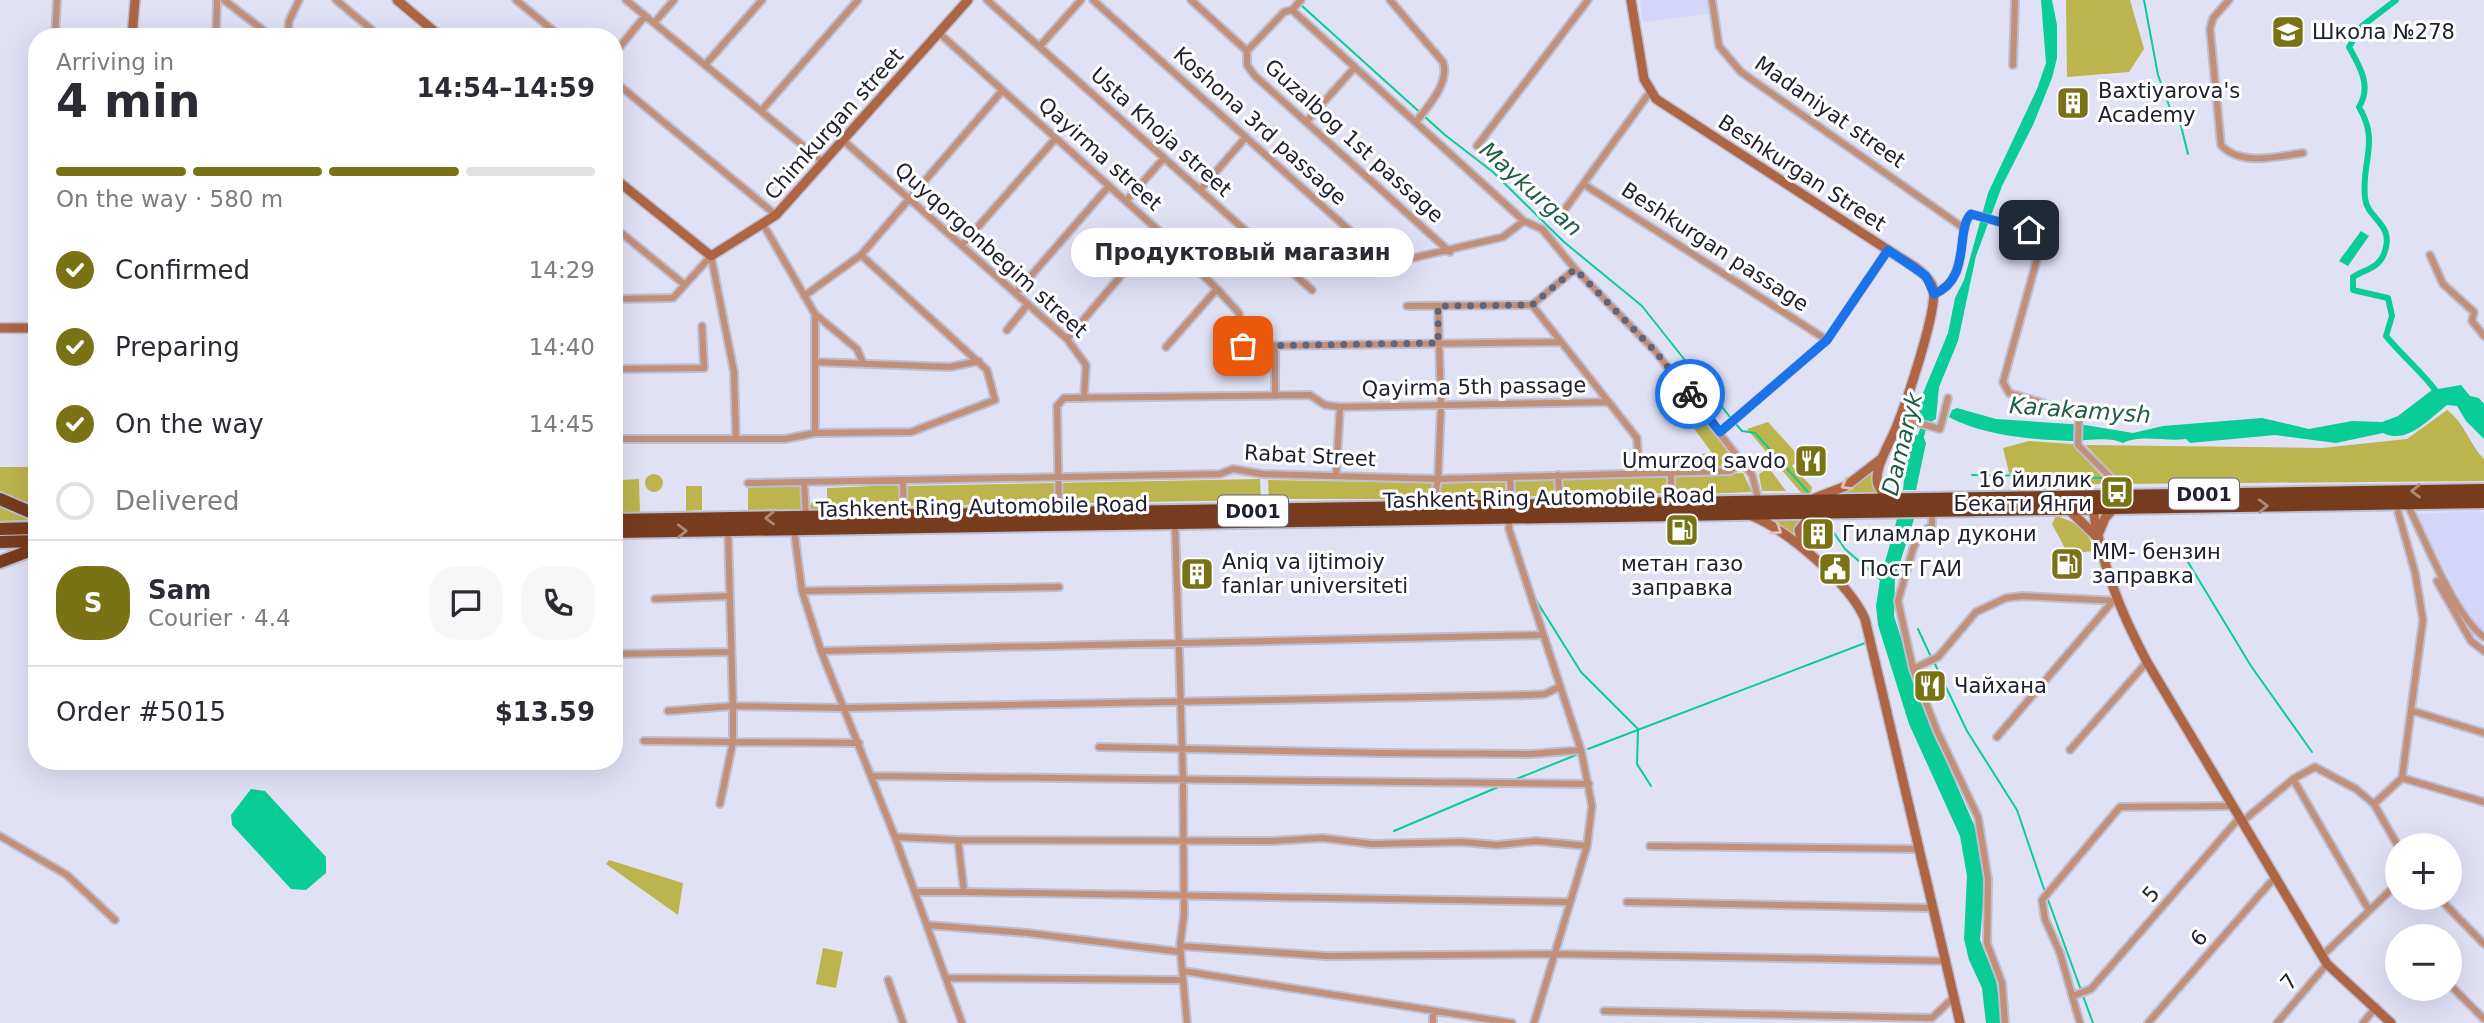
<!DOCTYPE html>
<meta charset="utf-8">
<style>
:root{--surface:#fff;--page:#f7f7f7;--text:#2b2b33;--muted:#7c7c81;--line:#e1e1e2;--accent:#797316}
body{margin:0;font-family:"DejaVu Sans",sans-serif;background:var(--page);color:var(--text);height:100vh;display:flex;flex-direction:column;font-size:26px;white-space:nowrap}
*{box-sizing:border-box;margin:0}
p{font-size:23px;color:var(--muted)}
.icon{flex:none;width:38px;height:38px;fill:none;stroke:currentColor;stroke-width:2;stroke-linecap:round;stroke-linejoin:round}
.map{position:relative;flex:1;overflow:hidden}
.drawer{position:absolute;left:28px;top:28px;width:595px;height:742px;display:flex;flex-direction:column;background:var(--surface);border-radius:28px;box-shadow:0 7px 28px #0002}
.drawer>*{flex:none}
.buttons{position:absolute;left:2385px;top:833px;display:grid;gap:14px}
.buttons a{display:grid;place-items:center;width:77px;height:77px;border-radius:50%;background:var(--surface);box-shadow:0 7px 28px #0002;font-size:35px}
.pin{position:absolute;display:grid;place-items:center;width:60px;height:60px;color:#fff;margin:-30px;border-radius:14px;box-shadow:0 4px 10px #0006}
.courier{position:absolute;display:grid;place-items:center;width:70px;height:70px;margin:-35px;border:5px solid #1a73e8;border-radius:50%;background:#fff;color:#222;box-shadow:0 2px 9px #0007}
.bubble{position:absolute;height:49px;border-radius:24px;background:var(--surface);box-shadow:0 7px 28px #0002;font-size:23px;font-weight:700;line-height:49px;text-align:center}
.head em{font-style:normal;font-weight:700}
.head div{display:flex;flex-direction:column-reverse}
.head{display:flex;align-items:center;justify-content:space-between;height:119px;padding:0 28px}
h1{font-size:46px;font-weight:700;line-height:52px}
.bar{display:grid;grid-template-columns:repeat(4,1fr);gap:10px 7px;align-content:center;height:84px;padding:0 28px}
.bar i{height:9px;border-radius:5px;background:var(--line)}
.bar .selected{background:var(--accent)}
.bar p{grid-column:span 4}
.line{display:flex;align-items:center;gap:18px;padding:0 28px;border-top:2px solid var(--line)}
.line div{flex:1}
.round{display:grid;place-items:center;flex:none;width:74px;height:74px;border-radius:28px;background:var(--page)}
ol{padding:0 28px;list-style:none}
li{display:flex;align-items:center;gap:21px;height:77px}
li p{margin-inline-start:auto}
li .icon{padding:7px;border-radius:50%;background:var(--accent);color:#fff;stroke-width:4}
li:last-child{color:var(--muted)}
li i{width:38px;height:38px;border:4px solid var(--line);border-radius:50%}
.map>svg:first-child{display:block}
</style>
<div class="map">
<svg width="2484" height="1023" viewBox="0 0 2484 1023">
<rect width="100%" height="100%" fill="#e1e1f6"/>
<path fill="#d5d5f9" d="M1640 0H1707L1709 14 1642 22Z
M2482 511 2484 515V631L2469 616 2416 514Z"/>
<path fill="#bcb44c" d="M2066 0H2130L2144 49 2129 72 2067 77Z
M2447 410C2465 423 2469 444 2484 459V481L2121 484 2086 445 2322 448 2407 439Z
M1703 417 1737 461 1730 467 1681 471V456L1712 453 1693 427Z
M1768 422 1800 457 1792 466 1812 487 1811 492 1803 495 1747 429Z
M2029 441 2073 444 2105 480 2104 484 2012 485 2003 448Z
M0 467H37V505L25 507 0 494Z
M1769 468 1786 491H1762L1759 474Z
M1874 471 1876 494 1838 495Z
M1743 473 1752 492 1678 495 1674 492 1675 476Z
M645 483a9 9 0 1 1 18 0a9 9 0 1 1-18 0Z
M1668 476 1669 493 1564 496 1563 478Z
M1555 478 1556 495 1514 497V480Z
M639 479 640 512H623L622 480Z
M1260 479 1261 500 907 506 906 486Z
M1268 480 1433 483 1427 499H1269Z
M1505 481 1506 497 1437 499 1442 482Z
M899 485 901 504 898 508 808 511 812 502 827 501V488Z
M686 486H702V510L686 511Z
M802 486V509L748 510V487Z
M0 502 37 520 0 521Z
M2056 516C2077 523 2089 527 2093 551L2068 554 2052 524Z
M1768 521H1801L1793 537Z
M609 860 683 883 678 915 606 864Z
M823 948 843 952 836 988 816 984Z"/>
<path fill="#09cc96" d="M2041 0H2052L2057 25V58L2052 78 2033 125 2002 186 1976 256 1958 341 1939 387 1936 419 1931 422 1923 420 1918 408 1921 398 1948 333 1955 298 1964 280 1988 193 2037 89 2046 63Z
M2361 231 2369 236 2348 266 2339 261Z
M2461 385 2470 396 2479 398 2484 404V439L2466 421 2457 406 2447 405C2429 419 2407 445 2383 433L2336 443 2275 435 2190 443 2186 439C2166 442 2141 434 2123 443 2109 436 2086 441 2070 441 2033 440 1981 435 1949 417L1952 410 1957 408 1996 419 2085 425 2133 433 2163 426 2262 418 2309 429 2352 421 2382 422 2398 416 2432 390Z
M1916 435 1923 436 1926 443 1916 490H1903L1909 439Z
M1897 519H1914L1895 578 1894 616 1924 710 1978 834 1985 880 1980 940 1996 980 2003 1023H1986L1982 988 1969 960 1964 939 1967 876 1960 836 1909 724 1878 625 1876 606 1880 580Z
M251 789 265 791 326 857V873L306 890 291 889 232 825 231 815Z"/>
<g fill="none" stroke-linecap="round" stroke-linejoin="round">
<path stroke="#09cc96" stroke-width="2" d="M2144 0 2158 75 2171 111 2180 122 2188 154
M1301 5 1445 135 1493 172 1564 242 1642 306 1730 417
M1735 423 1742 431 1755 433 1808 492
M1972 475 2051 476
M2070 477 2101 478
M1832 530 1845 549 1882 581
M2188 562 2251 666 2312 752
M1534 597 1581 672 1638 729 1637 764 1651 786
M1918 629 1931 657
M1934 662 1967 731 2017 810 2045 892
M1588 749 1865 643
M1514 780 1576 755
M1394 831 1503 785
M2047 897 2081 990
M2083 996 2093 1023"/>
<path stroke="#09cc96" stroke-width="6" d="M2396 0 2362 26 2349 47C2360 67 2372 86 2359 107 2380 142 2361 162 2365 198 2367 219 2394 223 2385 251 2380 268 2366 269 2353 277V290L2388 298 2392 316 2386 336C2403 357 2423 372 2439 395
M1919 442 1928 413"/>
<defs>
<path id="street" d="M224 0 272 37
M336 0 372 30
M516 0 561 37
M626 0 824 163
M987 0 1312 290
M1093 0 1387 264 1503 237 1524 221
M1191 0 1247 51
M1390 0 1443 62C1450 83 1428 106 1416 122
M1712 0 1719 46 1741 72 1965 229
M2229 0 2213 18 2210 29 2221 145C2241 167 2278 156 2303 153
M1292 10 1524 221 1542 229 1575 269 1655 351 1752 475 1759 502
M654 23 674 0
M939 33 1159 231 1217 289 1239 313 1243 346 1560 342
M55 37 57 0
M216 37 217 0
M288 37 289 21 299 0
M1040 46 1081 0
M1247 51V65L1255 76 1450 252
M1247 51 1284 12 1292 10 1301 0
M614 54 645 16
M705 65 762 0
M2013 65 2015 0
M614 81 776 215
M761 111 858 0
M1306 122 1355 67
M844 141 1067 339 1086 365 1084 398
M1477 146 1588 0
M1585 185 1827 340
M1200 190 1246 137
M1126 201 1164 158
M1560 216 1650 92
M763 224 815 314 857 349 863 363
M614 227 685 285
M962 245 1056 138
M2430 255 2443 284 2474 312 2472 321 2484 336
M1016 293 1109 186
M1934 294C1972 279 1955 228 1971 214L2044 234 2003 382 2009 393 2079 414 2078 445 2111 478 2122 496
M804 296 861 255 1002 91
M614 299 673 298 711 256
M1532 305 1637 438 1639 473
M1407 306 1532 305 1575 269
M815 314V433
M1007 330 1028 304
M1067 339 1159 231
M1275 346V396
M1166 347 1217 289
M815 362 950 367 979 361
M614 369 704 368 702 326
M1900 418 1940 429 1948 398
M1720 432 1827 340 1888 250
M614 439H736L734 372 711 256
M736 439H785L815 433 911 432 995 400 987 370 861 255
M1558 475 1560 505
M1336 476 1340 407
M1510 477 1512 507
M903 481 904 516
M804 482 806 517
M748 483 1220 474 1233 469 1262 474 1438 479 1730 471 1742 462
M1671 502V473
M2407 503C2423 536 2456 618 2484 637
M1433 506 1438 479 1441 405 1438 306
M1932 512V525L1919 535 1913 549 1898 601 1913 669 1937 731 1978 817 1988 879 1987 943 2002 983 2005 1023
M2398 512 2415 572 2423 620 2402 778
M1059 513 1057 406 1064 398 1310 395 1325 405 1340 407 1609 402
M1175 523 1183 777 1184 915 1180 946 1187 1023
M794 530 802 591 821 651 895 837 958 840 964 892 1570 902
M728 531 733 706 845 708 1530 695 1545 694 1559 687
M2437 581 2471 641 2484 651
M802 591 1059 587
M655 599 730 596
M821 651 1541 635
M614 654 731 652
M1913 669 1938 657 1976 612 2006 598 2022 596 2118 601
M668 711 733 706V742L859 743
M2413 711 2484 733
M1997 737 2113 601
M644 741 733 742 720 804
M1099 747 1381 753 1531 754 1581 750
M2070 750 2147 662
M872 776 1589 784
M2293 779 2315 767 2356 789 2374 804 2402 778 2484 802
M2374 804 2398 846
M2243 821 2293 779 2369 910
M0 836 67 875 115 920
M895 837 962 1023
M958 840 1272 841 1322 838 1372 844 1462 842 1497 845 1536 841 1587 846 1592 806 1581 750 1509 529V517
M1650 846 1920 849
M915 892H964
M2439 898 2484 944
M1627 902 1934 908
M927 925 1028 933 1181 952
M1180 946 1327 956 1554 954 1945 961
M2322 956 2398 883
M1183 971 1512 1023
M946 978 1183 980
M888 980 903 1023
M2450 985 2484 1019
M2073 996 2091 989 2240 817
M1604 1011 1932 1018 1954 997
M1433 1023V1011
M1534 1023 1587 846
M2080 1023 2060 953 2045 919 2042 900 2120 807 2233 806
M2148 1023 2276 876
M2277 1023 2327 964
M2363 1023 2376 1007"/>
<path id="secondary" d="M397 0 441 37
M1631 0 1644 79 1656 99 1888 250C1902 260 1928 271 1933 288 1939 307 1905 406 1896 428 1890 443 1877 463 1877 479 1877 488 1884 495 1891 501
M132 37 135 0
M614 178 711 256 776 215 968 0
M0 328H37
M1815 498 1846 486 1881 459
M2068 509 2096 536
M2093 509C2101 564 2121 613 2147 662L2327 964 2391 1023
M1752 516C1789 531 1849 583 1865 619L1960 1023
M2098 535 2105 518 2114 508
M1804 549 1799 530 1807 520 1818 514"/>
<path id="highway" d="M0 499 37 515
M614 520 2484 490
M0 529 37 528
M614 532 2484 502
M0 542 37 541
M0 562 37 548"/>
</defs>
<use href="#street" stroke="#bebed3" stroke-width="10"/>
<use href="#secondary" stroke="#bebed3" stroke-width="12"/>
<use href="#highway" stroke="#bebed3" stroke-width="16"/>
<use href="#street" stroke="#c28f79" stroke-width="6"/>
<use href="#secondary" stroke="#ae6543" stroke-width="9"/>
<use href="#highway" stroke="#773b1e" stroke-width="12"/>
</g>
<defs><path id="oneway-chevron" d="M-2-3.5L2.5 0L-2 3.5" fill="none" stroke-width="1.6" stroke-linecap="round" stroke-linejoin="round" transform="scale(1.75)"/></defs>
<g stroke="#dfc1b4">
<use href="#oneway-chevron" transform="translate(1846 485) rotate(151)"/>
<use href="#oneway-chevron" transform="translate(1777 530) rotate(34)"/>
</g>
<g stroke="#ad8978">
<use href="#oneway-chevron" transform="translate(2416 491) rotate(179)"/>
<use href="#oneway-chevron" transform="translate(2263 506) rotate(-1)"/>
<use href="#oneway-chevron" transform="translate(770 518) rotate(179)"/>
<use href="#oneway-chevron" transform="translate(682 531) rotate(-1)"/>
</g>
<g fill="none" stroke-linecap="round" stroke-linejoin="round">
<path stroke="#646477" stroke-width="7" stroke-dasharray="0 12.6" d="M1243 346 1438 343V306L1532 305 1575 269 1655 351 1690 394"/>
<path stroke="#1a73e8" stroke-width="9" d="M1690 394 1720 432 1827 340 1888 250 1926 276 1934 294C1972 279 1955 229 1971 214L2029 230"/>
</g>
<defs>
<symbol id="school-square" viewBox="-11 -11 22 22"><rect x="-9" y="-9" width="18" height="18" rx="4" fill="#797316" stroke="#fff"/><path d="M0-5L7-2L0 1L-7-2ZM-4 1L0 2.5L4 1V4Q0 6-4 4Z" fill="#fff"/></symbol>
<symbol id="building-square" viewBox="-11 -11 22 22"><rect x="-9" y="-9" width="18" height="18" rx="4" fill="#797316" stroke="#fff"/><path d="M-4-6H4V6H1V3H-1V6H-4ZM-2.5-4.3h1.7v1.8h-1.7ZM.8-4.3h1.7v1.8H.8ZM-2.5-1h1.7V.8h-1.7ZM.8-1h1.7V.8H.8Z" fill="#fff"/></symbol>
<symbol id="restaurant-square" viewBox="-11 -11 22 22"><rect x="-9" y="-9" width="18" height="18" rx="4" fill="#797316" stroke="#fff"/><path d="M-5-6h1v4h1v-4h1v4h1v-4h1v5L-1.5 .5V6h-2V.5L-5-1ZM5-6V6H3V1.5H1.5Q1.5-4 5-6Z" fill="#fff"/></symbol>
<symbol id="bus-square" viewBox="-11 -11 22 22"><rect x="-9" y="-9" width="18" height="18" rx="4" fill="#797316" stroke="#fff"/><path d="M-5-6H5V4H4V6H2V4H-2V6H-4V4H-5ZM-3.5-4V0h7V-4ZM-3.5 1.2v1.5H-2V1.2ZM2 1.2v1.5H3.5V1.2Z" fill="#fff"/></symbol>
<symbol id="fuel-square" viewBox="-11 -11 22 22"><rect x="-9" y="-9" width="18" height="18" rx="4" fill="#797316" stroke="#fff"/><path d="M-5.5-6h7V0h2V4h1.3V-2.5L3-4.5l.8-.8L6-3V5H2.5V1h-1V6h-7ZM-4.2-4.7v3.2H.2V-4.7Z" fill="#fff"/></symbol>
<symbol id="civic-square" viewBox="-11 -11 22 22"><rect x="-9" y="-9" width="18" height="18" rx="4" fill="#797316" stroke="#fff"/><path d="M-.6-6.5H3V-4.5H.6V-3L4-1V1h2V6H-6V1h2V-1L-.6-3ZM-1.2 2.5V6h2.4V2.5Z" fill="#fff"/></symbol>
</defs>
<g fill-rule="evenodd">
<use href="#school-square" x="2269" y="13" width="38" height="38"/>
<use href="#building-square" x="2054" y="84" width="38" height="38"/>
<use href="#restaurant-square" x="1792" y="442" width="38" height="38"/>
<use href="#bus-square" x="2098" y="473" width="38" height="38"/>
<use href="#fuel-square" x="1663" y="511" width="38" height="38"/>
<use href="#building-square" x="1799" y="515" width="38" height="38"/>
<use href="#fuel-square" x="2048" y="545" width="38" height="38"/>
<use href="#civic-square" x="1816" y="550" width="38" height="38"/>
<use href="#building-square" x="1178" y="555" width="38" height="38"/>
<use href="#restaurant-square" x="1911" y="667" width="38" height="38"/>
</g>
<g text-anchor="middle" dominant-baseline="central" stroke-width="6" stroke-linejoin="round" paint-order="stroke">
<g fill="#fff" stroke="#646370" stroke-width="2">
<rect x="2169" y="478.5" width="70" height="31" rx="5"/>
<rect x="1218" y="495.5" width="70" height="31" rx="5"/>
</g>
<g font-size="19" font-weight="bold" fill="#212033">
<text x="2204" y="494">D001</text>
<text x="1253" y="511">D001</text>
</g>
<g font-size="21" fill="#212033" stroke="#fff" text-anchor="start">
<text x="2312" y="32">Школа №278</text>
<text x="2098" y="91">Baxtiyarova's<tspan x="2098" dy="24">Academy</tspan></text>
<text x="1786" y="461" text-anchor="end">Umurzoq savdo</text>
<text x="2092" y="480" text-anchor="end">16 йиллик<tspan x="2092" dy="24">Бекати Янги</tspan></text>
<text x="1842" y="534">Гиламлар дукони</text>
<text x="2092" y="552">ММ- бензин<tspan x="2092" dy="24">заправка</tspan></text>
<text x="1222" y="562">Aniq va ijtimoiy<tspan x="1222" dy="24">fanlar universiteti</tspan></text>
<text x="1682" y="564" text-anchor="middle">метан газо<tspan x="1682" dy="24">заправка</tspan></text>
<text x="1860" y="569">Пост ГАИ</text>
<text x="1954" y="686">Чайхана</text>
</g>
<g font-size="21" fill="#212033" stroke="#fff">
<text transform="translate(1830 112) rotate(35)">Madaniyat street</text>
<text transform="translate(834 124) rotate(-48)">Chimkurgan street</text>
<text transform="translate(1260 126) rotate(42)">Koshona 3rd passage</text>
<text transform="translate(1161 132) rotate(42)">Usta Khoja street</text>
<text transform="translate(1354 141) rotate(42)">Guzalbog 1st passage</text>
<text transform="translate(1100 154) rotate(42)">Qayirma street</text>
<text transform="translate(1802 173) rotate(33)">Beshkurgan Street</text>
<text transform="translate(1715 247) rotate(33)">Beshkurgan passage</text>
<text transform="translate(991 250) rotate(42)">Quyqorgonbegim street</text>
<text transform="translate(1474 387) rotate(-1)">Qayirma 5th passage</text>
<text transform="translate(1310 456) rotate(3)">Rabat Street</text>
<text transform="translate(1549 498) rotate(-1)">Tashkent Ring Automobile Road</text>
<text transform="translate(982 507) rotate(-1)">Tashkent Ring Automobile Road</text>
<text transform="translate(2151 894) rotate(-49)">5</text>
<text transform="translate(2199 938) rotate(-49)">6</text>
<text transform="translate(2289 982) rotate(-49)">7</text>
</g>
<g font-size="23" font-style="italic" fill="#1e5c46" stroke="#fff">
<text transform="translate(1531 189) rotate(42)">Maykurgan</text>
<text transform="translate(2080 410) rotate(4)">Karakamysh</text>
<text transform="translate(1902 444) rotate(-76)">Damaryk</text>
</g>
</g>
</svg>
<div class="buttons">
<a>+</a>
<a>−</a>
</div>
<div class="pin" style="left:1243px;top:346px;background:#ea580c"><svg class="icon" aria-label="bag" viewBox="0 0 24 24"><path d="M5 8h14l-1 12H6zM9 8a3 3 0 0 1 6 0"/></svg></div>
<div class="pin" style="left:2029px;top:230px;background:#1f2937"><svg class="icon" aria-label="home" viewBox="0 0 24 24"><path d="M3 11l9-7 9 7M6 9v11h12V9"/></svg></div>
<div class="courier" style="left:1690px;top:394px"><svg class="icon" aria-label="bike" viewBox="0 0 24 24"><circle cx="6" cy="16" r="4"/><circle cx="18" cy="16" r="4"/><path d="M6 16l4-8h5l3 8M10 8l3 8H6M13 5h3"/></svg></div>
<div class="bubble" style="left:1071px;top:228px;width:343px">Продуктовый магазин</div>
<section class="drawer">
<div class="head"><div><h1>4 min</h1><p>Arriving in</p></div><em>14:54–14:59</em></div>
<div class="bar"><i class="selected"></i><i class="selected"></i><i class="selected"></i><i></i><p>On the way · 580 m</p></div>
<ol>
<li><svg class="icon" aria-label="check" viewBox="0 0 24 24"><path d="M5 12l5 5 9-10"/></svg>Confirmed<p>14:29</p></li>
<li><svg class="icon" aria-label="check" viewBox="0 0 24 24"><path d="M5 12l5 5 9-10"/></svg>Preparing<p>14:40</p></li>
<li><svg class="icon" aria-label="check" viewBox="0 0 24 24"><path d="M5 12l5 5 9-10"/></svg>On the way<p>14:45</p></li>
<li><i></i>Delivered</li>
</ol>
<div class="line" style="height:126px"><b class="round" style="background:var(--accent);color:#fff">S</b><div><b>Sam</b><p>Courier · 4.4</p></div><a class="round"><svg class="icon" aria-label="chat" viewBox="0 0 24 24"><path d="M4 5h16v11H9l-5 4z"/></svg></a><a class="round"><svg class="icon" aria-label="phone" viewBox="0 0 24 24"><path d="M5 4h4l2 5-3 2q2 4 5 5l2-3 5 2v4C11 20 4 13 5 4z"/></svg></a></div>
<div class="line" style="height:91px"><div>Order #5015</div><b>$13.59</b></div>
</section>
</div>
